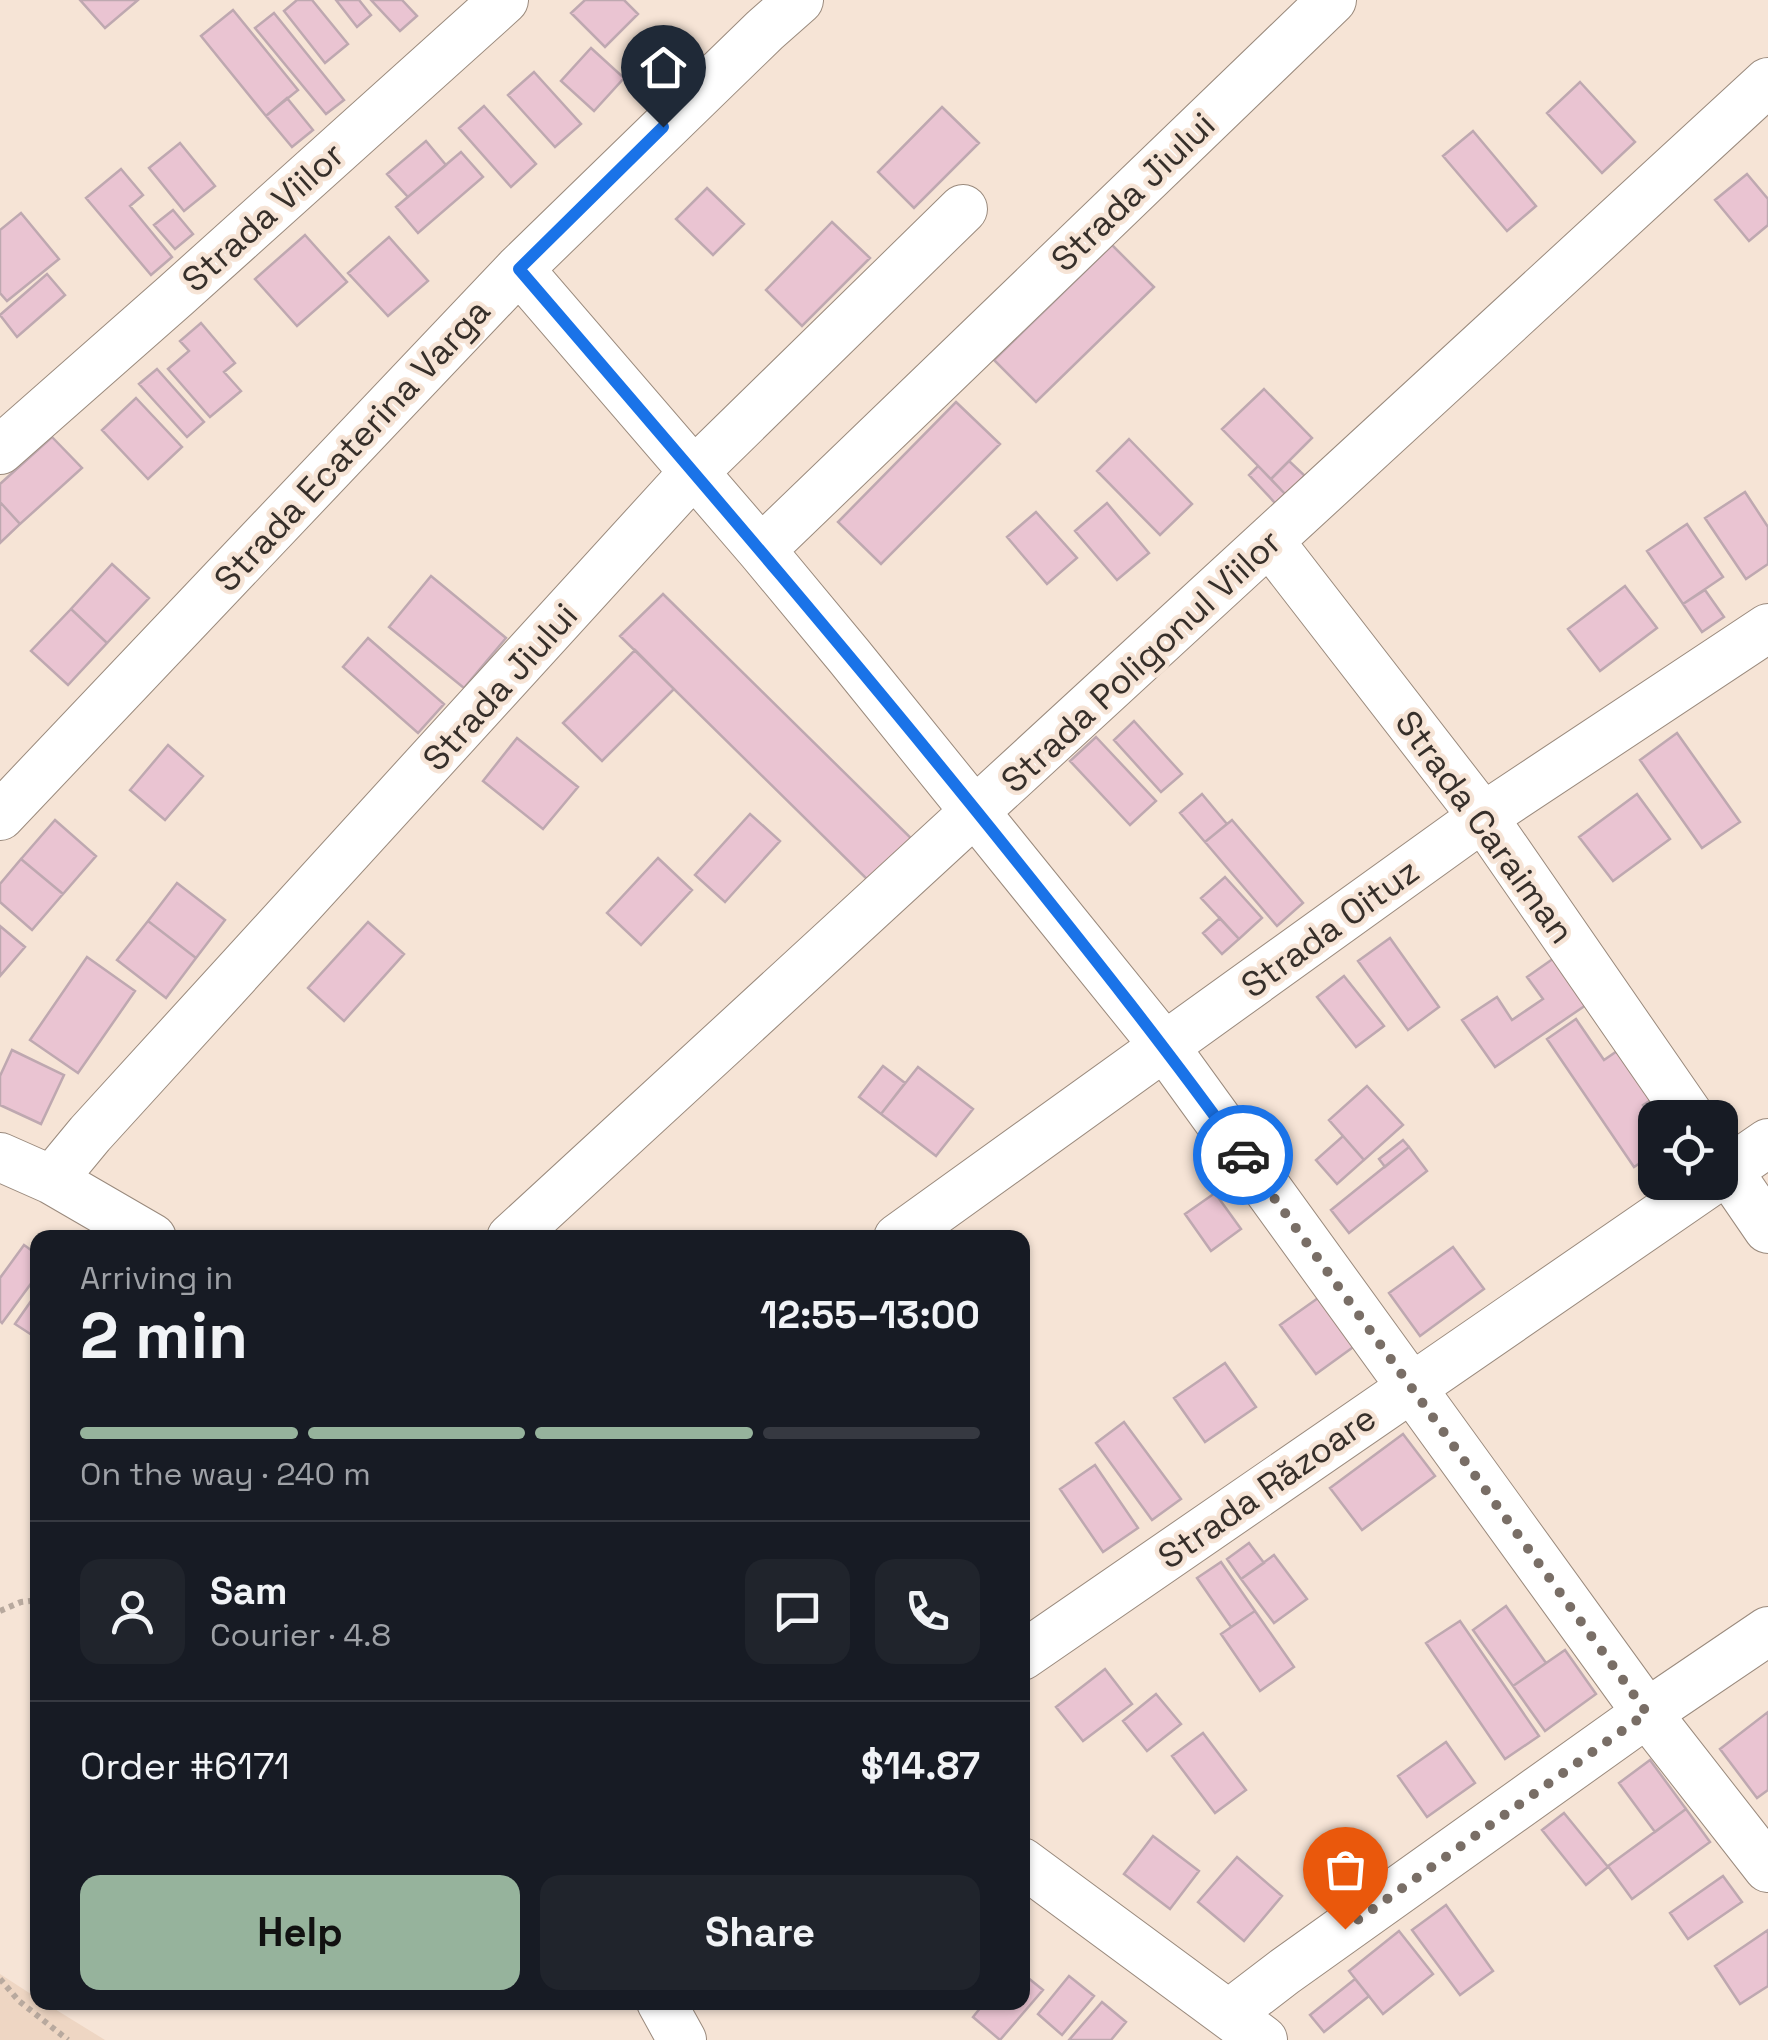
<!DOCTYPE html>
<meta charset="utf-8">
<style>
:root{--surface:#171b24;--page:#20242c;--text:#f1f3f6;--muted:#9ea1a6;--line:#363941;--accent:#96b39c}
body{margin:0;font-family:"Space Grotesk",sans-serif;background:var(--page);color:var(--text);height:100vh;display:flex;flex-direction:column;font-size:38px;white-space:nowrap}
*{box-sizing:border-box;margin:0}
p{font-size:32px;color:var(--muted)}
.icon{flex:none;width:55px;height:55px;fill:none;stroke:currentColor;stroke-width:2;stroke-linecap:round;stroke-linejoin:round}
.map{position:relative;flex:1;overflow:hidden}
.details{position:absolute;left:30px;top:1230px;width:1000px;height:780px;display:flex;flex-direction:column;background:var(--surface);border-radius:20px;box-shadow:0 2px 8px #0004}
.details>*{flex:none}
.fabs{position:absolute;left:1638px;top:1100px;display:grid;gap:20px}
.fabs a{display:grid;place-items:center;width:100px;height:100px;border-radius:20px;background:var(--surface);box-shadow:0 2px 8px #0004;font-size:50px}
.pin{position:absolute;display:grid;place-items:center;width:85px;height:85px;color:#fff;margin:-102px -42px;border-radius:50% 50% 50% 0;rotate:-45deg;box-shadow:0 0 10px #0007}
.pin .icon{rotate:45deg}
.courier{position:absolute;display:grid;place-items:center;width:100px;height:100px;margin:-50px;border:8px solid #1a73e8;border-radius:50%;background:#fff;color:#222;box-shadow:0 2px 12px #0007}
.headline em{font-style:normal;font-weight:800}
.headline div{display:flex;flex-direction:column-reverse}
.headline{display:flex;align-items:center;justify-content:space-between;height:170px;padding:0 50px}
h1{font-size:65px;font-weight:800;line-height:75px}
.bar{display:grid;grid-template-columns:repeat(4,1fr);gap:15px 10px;align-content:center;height:120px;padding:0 50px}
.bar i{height:12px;border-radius:8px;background:var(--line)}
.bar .selected{background:var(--accent)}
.bar p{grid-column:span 4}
.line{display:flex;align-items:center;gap:25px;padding:0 50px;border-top:2px solid var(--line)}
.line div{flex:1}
.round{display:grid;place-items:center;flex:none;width:105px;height:105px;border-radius:20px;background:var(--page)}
.cta{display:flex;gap:20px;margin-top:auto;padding:20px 50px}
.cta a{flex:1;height:115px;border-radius:20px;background:var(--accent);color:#111;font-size:40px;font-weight:800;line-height:115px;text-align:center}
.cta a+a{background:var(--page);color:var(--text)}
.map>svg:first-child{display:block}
</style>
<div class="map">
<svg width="1768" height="2040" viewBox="0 0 1768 2040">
<rect width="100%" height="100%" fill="#f6e4d6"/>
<path fill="#eed6c3" d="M0 1974 37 1998 38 2002 45 2003 105 2040H0Z"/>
<path fill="#eac4d2" stroke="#bea8b0" stroke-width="2.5" d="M80 0H138L105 28Z
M297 0H312L348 44 325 63 284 11Z
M336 0H359L371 15 357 27Z
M371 0H402L417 16 400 31Z
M585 0H624L638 14 605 47 571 13Z
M233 10 298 90 266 116 201 36Z
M274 13 344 100 326 114 255 28Z
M591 48 624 78 594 111 561 81Z
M534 72 581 124 555 147 508 95Z
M1580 82 1635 142 1602 173 1547 113Z
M287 98 313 130 292 147 266 116Z
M484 106 536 164 511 187 459 128Z
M942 107 979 143 914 208 878 172Z
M1473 131 1536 206 1507 231 1443 156Z
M426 141 446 165 408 197 387 174Z
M180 143 215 186 184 211 149 168Z
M461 152 483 177 418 233 396 207Z
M121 169 143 195 130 206 172 257 151 275 86 198Z
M1747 174 1768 199V225L1749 241 1715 200Z
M707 188 744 224 713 255 676 219Z
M173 210 193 234 175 249 154 225Z
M21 213 59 259 7 301 0 293V230Z
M832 222 870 258 802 326 766 290Z
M305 235 347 282 297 326 255 279Z
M389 237 428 281 388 316 348 273Z
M1112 245 1154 287 1036 402 994 360Z
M47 274 65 295 17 337 0 315Z
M201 323 235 363 224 372 241 391 210 417 168 369 189 351 180 341Z
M157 369 204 422 187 437 139 384Z
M1264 389 1312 438 1271 479 1222 429Z
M136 398 182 447 148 479 102 430Z
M956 402 1000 444 881 564 838 522Z
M52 437 82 468 20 524 0 502V484Z
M1129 439 1192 504 1160 535 1097 471Z
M1289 461 1305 476 1286 495 1271 479Z
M1258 466 1286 495 1276 504 1249 475Z
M1745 492 1768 527V564L1746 579 1705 518Z
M0 502 20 524 0 543Z
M1107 503 1149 553 1117 580 1075 531Z
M1036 512 1077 558 1047 584 1007 537Z
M1687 524 1723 577 1683 604 1647 551Z
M112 564 149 598 107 643 71 609Z
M431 576 506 638 464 688 389 627Z
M1625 586 1657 628 1600 671 1568 629Z
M1705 590 1724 617 1702 632 1683 604Z
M663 594 921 848 879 891 620 636Z
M71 609 107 643 68 685 31 651Z
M368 638 444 704 418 733 343 667Z
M635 650 674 689 602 761 563 723Z
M1134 721 1182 774 1161 792 1114 740Z
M1677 733 1740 822 1702 848 1640 760Z
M1096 737 1156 801 1130 825 1070 761Z
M517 738 578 787 543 829 483 781Z
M168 745 203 776 165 820 130 790Z
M1202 794 1227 824 1205 842 1180 813Z
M1637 794 1670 839 1613 881 1579 837Z
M750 814 780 841 725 902 695 875Z
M55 820 96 856 63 894 21 859Z
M1232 820 1303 903 1277 926 1205 842Z
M658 858 692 890 641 945 607 913Z
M21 859 63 894 32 930 0 902V884Z
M1225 877 1262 918 1239 939 1201 898Z
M177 883 225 920 196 958 148 921Z
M1220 918 1239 939 1222 954 1203 933Z
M148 921 196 958 166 998 117 960Z
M368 922 404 954 344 1021 308 988Z
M0 926 25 947 0 976Z
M1390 938 1439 1007 1408 1030 1358 961Z
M1557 956 1589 1003 1495 1067 1462 1020 1497 997 1512 1020 1543 999 1527 977Z
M87 957 135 991 78 1073 30 1040Z
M1344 976 1384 1026 1356 1047 1317 997Z
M1576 1019 1604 1060 1620 1049 1654 1098 1643 1105 1655 1123V1153L1634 1167 1547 1039Z
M12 1050 64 1075 41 1124 0 1105V1076Z
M883 1066 905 1083 881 1114 859 1097Z
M918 1067 973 1109 936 1156 881 1114Z
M1367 1086 1403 1125 1364 1160 1329 1120Z
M1343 1136 1364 1160 1337 1184 1316 1160Z
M1403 1140 1409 1147 1385 1167 1379 1159Z
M1409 1147 1427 1171 1349 1233 1331 1210Z
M1215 1193 1241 1229 1211 1251 1185 1214Z
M24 1245 38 1255V1274L2 1323 0 1321V1278Z
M1453 1247 1484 1289 1420 1336 1389 1293Z
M38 1291V1339L15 1324Z
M1328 1291 1363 1340 1316 1374 1280 1325Z
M1225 1363 1256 1407 1205 1442 1174 1398Z
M1124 1422 1181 1499 1152 1520 1096 1443Z
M1403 1434 1435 1476 1362 1530 1330 1488Z
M1095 1465 1138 1528 1103 1552 1060 1489Z
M1249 1543 1264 1563 1241 1579 1227 1559Z
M1274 1555 1307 1599 1274 1623 1241 1579Z
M1221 1562 1255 1611 1231 1627 1197 1578Z
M1506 1606 1546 1663 1513 1686 1473 1630Z
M1255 1611 1294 1667 1260 1691 1221 1634Z
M1460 1621 1539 1736 1505 1759 1426 1643Z
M1565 1650 1596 1694 1545 1731 1513 1686Z
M1105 1669 1132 1704 1083 1741 1056 1707Z
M1156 1694 1181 1724 1147 1751 1123 1721Z
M1768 1712V1790L1757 1798 1720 1749Z
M1203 1733 1246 1790 1215 1813 1172 1756Z
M1446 1742 1475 1783 1427 1817 1398 1776Z
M1650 1760 1686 1809 1655 1832 1619 1783Z
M1686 1809 1710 1842 1632 1899 1608 1866Z
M1564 1813 1608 1867 1586 1885 1542 1830Z
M1153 1836 1199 1871 1170 1909 1124 1874Z
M1237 1857 1282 1896 1244 1941 1198 1902Z
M1723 1876 1742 1902 1688 1939 1670 1913Z
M1446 1905 1493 1971 1460 1995 1412 1930Z
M1768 1930V1986L1740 2004 1715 1966Z
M1399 1931 1433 1974 1383 2014 1349 1971Z
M1022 1973 1043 1990 1000 2040 973 2017 985 2002H1022Z
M1069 1976 1094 1996 1062 2035 1038 2014Z
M1355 1979 1369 1996 1324 2032 1310 2015Z
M1102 2002 1126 2022 1111 2040H1069Z"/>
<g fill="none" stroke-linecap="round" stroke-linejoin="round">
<defs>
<path id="minor" d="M519 269 761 550 849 656 1165 1047 1647 1713 1768 1868
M0 450 176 295 504 0
M1270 542 1483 817 1691 1118
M761 550 1332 0
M0 816 519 269 765 30 799 0
M0 1157 52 1180 152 1238
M1720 1159 1768 1229
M1720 1176 1768 1143
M52 1180 90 1134 694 472 963 209
M511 1238 1768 82
M898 1238 1483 817 1768 628
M1022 1656 1710 1182
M1022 1862 1263 2040
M661 2002 682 2040
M1229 2014 1284 1972 1647 1713 1768 1631"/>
</defs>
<use href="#minor" stroke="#9a8a7d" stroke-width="50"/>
<path stroke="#b8a99e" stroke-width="6" stroke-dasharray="5 5" stroke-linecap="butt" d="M0 1611 21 1602 38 1600
M0 1979 19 2001 68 2040"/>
<use href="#minor" stroke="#fff" stroke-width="48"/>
</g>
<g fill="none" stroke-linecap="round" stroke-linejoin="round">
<path stroke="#796e66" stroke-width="10" stroke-dasharray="0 18" d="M1243 1155 1647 1713 1345 1929"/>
<path stroke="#1a73e8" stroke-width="12" d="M663 127 519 269C684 461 849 652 1007 849 1088 950 1168 1050 1243 1155"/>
</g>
<g text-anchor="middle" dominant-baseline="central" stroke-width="9" stroke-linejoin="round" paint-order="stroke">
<g font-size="35" fill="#362f2a" stroke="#f6e4d6">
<text transform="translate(1133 192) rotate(-44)">Strada Jiului</text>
<text transform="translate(263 217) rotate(-42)">Strada Viilor</text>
<text transform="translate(352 445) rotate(-47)">Strada Ecaterina Varga</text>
<text transform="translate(1141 661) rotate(-43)">Strada Poligonul Viilor</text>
<text transform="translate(500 687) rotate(-48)">Strada Jiului</text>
<text transform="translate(1485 827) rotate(54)">Strada Caraiman</text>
<text transform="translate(1330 928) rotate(-36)">Strada Oituz</text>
<text transform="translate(1267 1487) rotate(-35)">Strada Răzoare</text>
</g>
</g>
</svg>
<div class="fabs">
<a><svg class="icon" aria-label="locate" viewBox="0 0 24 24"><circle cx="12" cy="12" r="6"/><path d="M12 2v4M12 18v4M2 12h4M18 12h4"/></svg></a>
</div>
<div class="pin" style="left:1345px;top:1929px;background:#ea580c"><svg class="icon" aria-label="bag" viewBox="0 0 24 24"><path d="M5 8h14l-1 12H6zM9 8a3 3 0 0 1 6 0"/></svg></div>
<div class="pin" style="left:663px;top:127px;background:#1f2937"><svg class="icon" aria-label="home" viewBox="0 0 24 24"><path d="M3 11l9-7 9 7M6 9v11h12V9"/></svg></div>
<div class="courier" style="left:1243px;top:1155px"><svg class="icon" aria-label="car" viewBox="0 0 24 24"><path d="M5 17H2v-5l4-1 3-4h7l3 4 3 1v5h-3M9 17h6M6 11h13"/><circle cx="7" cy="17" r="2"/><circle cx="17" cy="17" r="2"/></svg></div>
<section class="details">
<div class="headline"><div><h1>2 min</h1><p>Arriving in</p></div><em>12:55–13:00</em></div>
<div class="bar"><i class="selected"></i><i class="selected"></i><i class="selected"></i><i></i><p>On the way · 240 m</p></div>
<div class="line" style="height:180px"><a class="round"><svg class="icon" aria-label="person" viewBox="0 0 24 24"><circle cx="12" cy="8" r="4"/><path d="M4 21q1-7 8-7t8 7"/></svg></a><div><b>Sam</b><p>Courier · 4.8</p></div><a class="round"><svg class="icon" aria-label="chat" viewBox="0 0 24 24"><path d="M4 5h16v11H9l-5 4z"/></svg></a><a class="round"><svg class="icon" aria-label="phone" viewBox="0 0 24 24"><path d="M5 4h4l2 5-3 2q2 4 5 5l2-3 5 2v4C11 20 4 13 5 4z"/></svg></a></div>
<div class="line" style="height:130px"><div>Order #6171</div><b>$14.87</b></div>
<div class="cta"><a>Help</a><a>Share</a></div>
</section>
</div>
